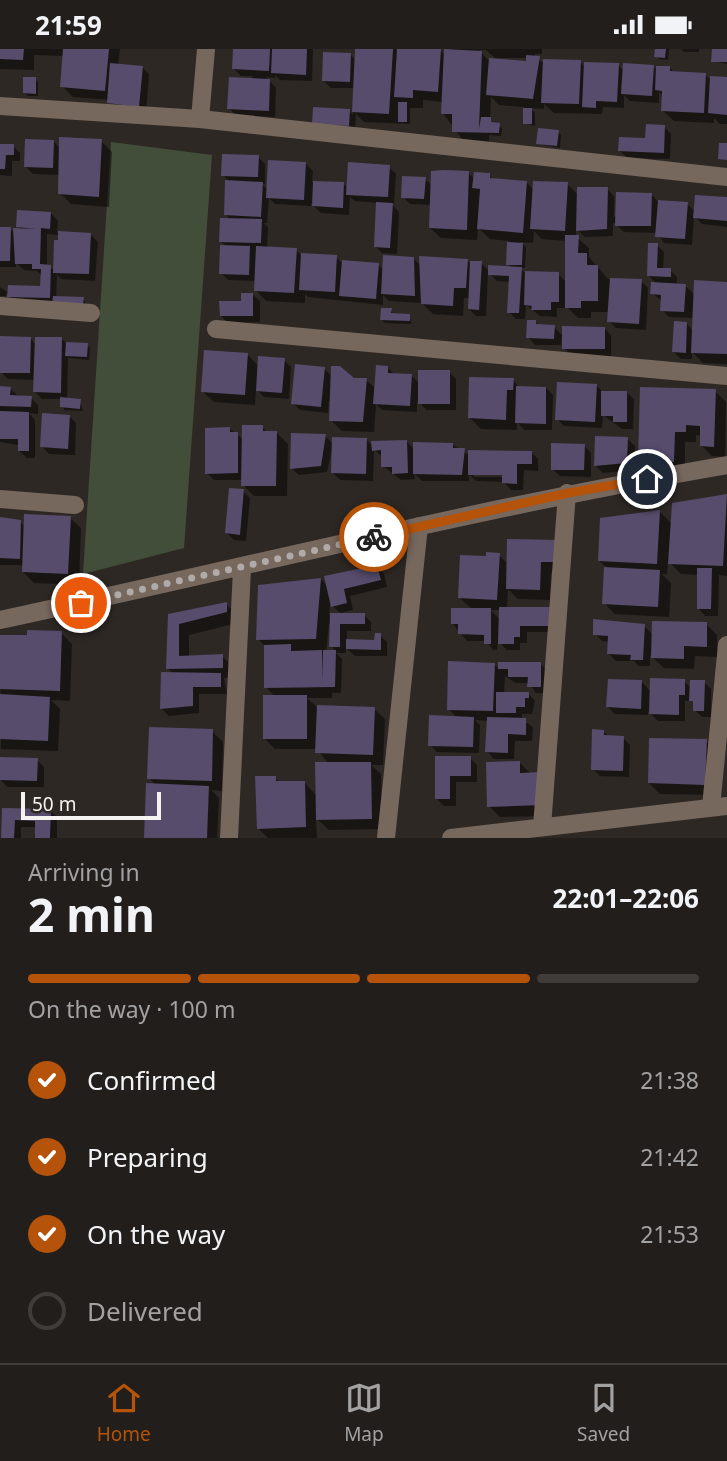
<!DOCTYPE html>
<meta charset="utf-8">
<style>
:root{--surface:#221e1b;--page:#2e2b28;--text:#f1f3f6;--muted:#a2a2a3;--line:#3f3c3a;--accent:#b45309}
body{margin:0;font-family:"Noto Sans",sans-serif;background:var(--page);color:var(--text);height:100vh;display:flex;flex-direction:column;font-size:26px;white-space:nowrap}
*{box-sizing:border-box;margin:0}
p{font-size:23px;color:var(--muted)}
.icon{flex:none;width:38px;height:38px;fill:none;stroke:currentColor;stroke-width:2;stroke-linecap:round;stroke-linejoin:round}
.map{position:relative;height:789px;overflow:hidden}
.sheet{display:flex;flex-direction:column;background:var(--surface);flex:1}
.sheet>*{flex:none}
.scale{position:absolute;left:21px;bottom:18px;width:140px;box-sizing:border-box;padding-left:7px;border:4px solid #f6f2ef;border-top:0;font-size:19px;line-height:24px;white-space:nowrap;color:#f6f2ef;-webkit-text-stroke:5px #2e2824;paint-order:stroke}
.pin{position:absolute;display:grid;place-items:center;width:60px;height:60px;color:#fff;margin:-30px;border:4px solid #fff;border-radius:50%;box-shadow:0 2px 7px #0007}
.courier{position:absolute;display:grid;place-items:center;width:70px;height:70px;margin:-35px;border:5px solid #b45309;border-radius:50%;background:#fff;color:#222;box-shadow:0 2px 9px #0007}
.overview em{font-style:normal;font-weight:700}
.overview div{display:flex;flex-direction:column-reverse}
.overview{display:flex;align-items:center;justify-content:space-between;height:119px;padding:0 28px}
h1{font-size:46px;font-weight:700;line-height:52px}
.bar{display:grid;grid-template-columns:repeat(4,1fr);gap:10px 7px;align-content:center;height:84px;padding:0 28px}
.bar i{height:9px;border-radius:5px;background:var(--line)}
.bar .active{background:var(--accent)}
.bar p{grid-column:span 4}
ol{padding:0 28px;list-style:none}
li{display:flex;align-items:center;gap:21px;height:77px}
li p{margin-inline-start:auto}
li .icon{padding:7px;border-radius:50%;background:var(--accent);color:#fff;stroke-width:4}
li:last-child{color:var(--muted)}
li i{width:38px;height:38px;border:4px solid var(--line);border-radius:50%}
.status{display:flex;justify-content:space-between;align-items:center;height:49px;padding:0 35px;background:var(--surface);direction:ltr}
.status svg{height:19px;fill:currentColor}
.dock{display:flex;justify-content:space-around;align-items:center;height:98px;border-top:2px solid var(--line);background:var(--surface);font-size:19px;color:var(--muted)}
.dock a{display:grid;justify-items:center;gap:4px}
.dock .active{color:var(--accent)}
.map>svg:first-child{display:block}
</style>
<div class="status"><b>21:59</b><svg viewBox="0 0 49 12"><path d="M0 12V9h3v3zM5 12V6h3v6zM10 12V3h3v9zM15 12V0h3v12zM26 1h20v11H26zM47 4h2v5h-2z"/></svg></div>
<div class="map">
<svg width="727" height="789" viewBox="0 0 727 789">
<rect width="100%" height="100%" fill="#2e2824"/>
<path fill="#434e3a" d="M111 93 212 106 184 499 83 525Z"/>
<path fill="#0007" fill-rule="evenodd" d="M0 0H120L118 16 142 18 149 25 146 64 115 61 109 51 73 48 62 37 64 7 34 6V21L0 20Z
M235 0H313L312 32 280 31 275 26V29L266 28 276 39 275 68 236 66 229 59 253 27H241L234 20Z
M357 0 440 1 445 6 453 2 451 0H542V5H535V9L544 14 580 13 585 18 618 16 624 22 653 17 657 21 670 19 674 24 705 26 712 32 727 30V75H720L714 69V74L674 72 663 62V47L659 43V54L630 52 624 46V59L603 58 602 65 554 64 544 55V60L530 59 535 64V77L524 74V58L499 56 491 48 490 73 502 79 501 87 489 86V94L464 93 443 64 444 53 423 51V59H410V75L364 73 356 65 355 83 321 81 349 61 353 66 355 39H331L324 32 350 5 356 12ZM479 1H486L495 9H528V14L488 11Z
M657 0H669L668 11 659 10Z
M681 0H699V3H684Z
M713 0H727V15L713 12Z
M35 30 38 33V47H28L25 44Z
M664 78 671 85 670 110 627 109 620 102 647 91Z
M558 83 561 86 560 99 538 95Z
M53 92 61 100 101 92 112 103 109 158 71 155 60 144V126L33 125 26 118Z
M0 96 13 97 20 104V112H12V127L0 126Z
M258 108 265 115V135H262L268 141 306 115 313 122 312 133 343 135 348 139 389 118 396 125 394 155 391 154 399 163 397 205 382 204 375 197 378 154 355 152 350 148 349 166 321 164 311 154V157L275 155 269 149 267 174H264L268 179 267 199 296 201 301 206 336 208 341 213 378 216 384 221 413 209 420 216 467 211 472 216 481 214 490 223 512 219 508 215 509 192 490 190 478 179 477 191 441 189 430 179 431 156 410 155 403 148 425 130 432 137 468 124 475 130 489 126 494 131 527 134 534 141 567 135 578 146 607 140 614 147V168L651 145 658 153 687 155 696 163 727 150V178L702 175 694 167 692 196 664 194 657 184 624 183 613 173V187L585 188 576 180V188L589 199V208L608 230 641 232 648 239 646 281 616 279 609 272V263H591V269H578L565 256V259H557V268L540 267 526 256 525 270H516L509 263 510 233 497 232 488 223 486 267H476L469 260 470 249H464L463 267 433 265 422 254 389 252 383 246V256L308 248 305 245V254L266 252 256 241V232L228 231 221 224 227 198 221 192 231 171 225 165 230 133 223 126ZM534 182 542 190 567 192V234L558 225 525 224 519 219H525L526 198 520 193 533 194Z
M51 164 58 172 57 184 91 186 98 193 95 232 61 230 57 226 56 249H83L86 255 16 254 6 244V247H0V238L9 244 42 239 41 226 37 222 24 221 16 214V218H0V179L10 180 15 184 22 181 18 177ZM47 185 60 186 54 221 47 217Z
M657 196 664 203 663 221H670L677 228V236L685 237 695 246 727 235V315L703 314 692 303V310H681L674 303 687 275 693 282 694 269 669 268 662 261V252L652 244 657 235 649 227Z
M252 245 260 252V273L228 274 221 267Z
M391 261 394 266H409L412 275 385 274 382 271Z
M535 273 540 277 554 278 562 286 561 296H535L528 288Z
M604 279 611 286V307L571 306 564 299Z
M0 289H30L36 296 62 290 66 294 87 296 90 299 89 311 68 309 67 351 80 352 83 362 64 361 62 350H42L35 343V331L8 330 1 323Z
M247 305 259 318 284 311 291 318 289 350 264 348 256 340 255 356 214 353 203 343Z
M388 319 395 326 412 327 420 335 449 323 456 330V361H427L417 352V363L382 361 376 355 374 383 342 382 331 371 332 352H329L328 364 300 361 293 354 324 320 333 328 366 331 376 340Z
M513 331 520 339H546L553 346 552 381H524L517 373V381L481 380 470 369Z
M597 337 603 343H626L634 350 633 380H622L603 366 602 379 564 377 557 370Z
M10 339 17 346 31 349 38 356V365L29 364 35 371V409H27L19 402V396L0 393V343Z
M715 342 726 353 725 408 712 407 701 396 702 387 696 386V393H685V423L650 422 640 411Z
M69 367 76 374 75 406 49 405 42 397Z
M262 378 268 384H277L288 395 287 447H254L243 436V431H214L207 424 230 380 244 391Z
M325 387 333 395 327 423 299 426 291 419Z
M627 390 635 397 634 421 603 424 596 417Z
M367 391 373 398 406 392 415 401 453 396 469 406 531 403 538 410V422L524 421 523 441H511L504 433 476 432 469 425V432H422L414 424 415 430 401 431 383 417V408L374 401 373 432 340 431 333 424ZM474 424 511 425V428H474Z
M584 396 591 404V428L560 427 552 420Z
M243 442 250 449 246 492 234 491 227 484Z
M727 447V527L719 526 718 567H705L698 559 699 526 681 525 668 512 667 525H662L671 534 669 568 615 565 604 554 606 518 599 512 660 463 673 476Z
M70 469 81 479 79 536 34 534 23 523 24 516H0V471L20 473 26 478Z
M558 493 568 523H551L550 551 518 550 508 540 507 559H553L560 583H527V594H520V601H507L498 592 497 601H493L486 592H467L452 574 472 560 460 549 487 509 499 506 508 515ZM490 561H500V570Z
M377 517 384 525 387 538 350 547 353 561 340 564 330 555 329 566H364L371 573V582H347V592L376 593 380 586 387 593V607H355L346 599V604H336L342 610 341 644H332V649H307L319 660H374L385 670 383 716H371L381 725 382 780 329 781 316 769 317 789H268L258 779 275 729 281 734 304 733 317 747 329 715 317 700H275L264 689 275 648 266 638V598L258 590 321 530 328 538ZM329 575H331V597L337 603H326Z
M226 555 237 566V574L189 586V608L222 607 233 618V629H224L227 645H199V664L169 667 162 660 173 625 168 619 170 566Z
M706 575 717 586V608L695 607 694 620 664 619 650 606V617H639L634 612H616L609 605 610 593 602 592 595 585 644 577 653 586Z
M61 584 72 595 70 652 51 651 60 660 58 702 1 700 0 587Z
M494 615 500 621V615H540L548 622V644H536L529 634H516L505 627 504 645H529L535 652 532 665H522V671L533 678 532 692H515L514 710H494L487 702 488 672 475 671 480 676 479 704 437 703 430 696 457 669 449 660Z
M684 632 691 639 704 633 711 640V668H702L695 661 693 652H685V672H658L648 662V666L615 665 608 658 642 633 651 643Z
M212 682 223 693 222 742 211 741 219 749 217 789H146L147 736H156L149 729Z
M603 682 609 688 623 689 630 696 629 728 600 727 593 720Z
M706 692 717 703 716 746 660 745 649 734Z
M436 709H470L477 716V733H456V757H444L437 750Z
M37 711 44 718V738H7L0 730Z
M520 714 531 725 551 736 552 767 500 768 489 757Z
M4 760 50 761 57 768V789H37V778H21V789H4Z"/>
<path fill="#574c6c" d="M0 0H24L23 11 0 10Z
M63 0H109L105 42 60 38Z
M233 0H270L269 22 232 20Z
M272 0H307L306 26 271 24Z
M355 0H393L389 65 352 63Z
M397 0H441L438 43 413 41V49L394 48Z
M444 0 482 2 479 80 481 68H491V73L500 74 499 84 452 83V65H441Z
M655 0H666L665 9 654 8Z
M712 0H727V13H711Z
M323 3 351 4 350 33 322 32Z
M526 6 540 7 533 50 486 46 489 9 526 12Z
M543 10 581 11 579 55 541 54Z
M584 13 619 14 617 53 596 52V59L582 58Z
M110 14 143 17 139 58 107 54Z
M623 14 654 16 652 47 621 45Z
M656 17H670V22L706 24 704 64 661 62 662 42 655 41Z
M710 27 727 28V66L708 64Z
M23 28H36V45L23 44Z
M229 28 270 30 269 62 227 60Z
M398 53H407V73H398Z
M313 58 350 60 349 77 312 75Z
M523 59H532V75H523Z
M646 75 665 76 664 104 618 102 619 88 645 89Z
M538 79 559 81 557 97 536 95Z
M59 88 102 90 99 148 58 145Z
M25 90 54 91 53 119 24 118Z
M719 94H727V111L718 110Z
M0 95H14V106H6L5 120H0Z
M222 105 259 106 258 128 221 127Z
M268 111 306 113 304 151 266 149Z
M348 113 390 116 388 148 346 146Z
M444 121 469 122 467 181 429 179 431 122Z
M474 123 490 124V129L527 132 523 184 477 180 480 140 472 139Z
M402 127 426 128 424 150 401 149Z
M225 131 263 133 261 168 224 166Z
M313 132 344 133 343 159 312 157Z
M533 132 568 133 565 182 530 180Z
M577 138H608L607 180 576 182Z
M616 143 652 144 651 177H615Z
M695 146 727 148V172L693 169Z
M658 151 688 153 685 190 655 188Z
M376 153 393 154 390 199 374 198Z
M17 161 51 163 50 180 41 179 40 215 51 216 50 249 7 248 8 236 40 237 41 220H32V215H15L13 179 36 180 16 178Z
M220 169 262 170 261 194 219 193Z
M0 178H11L10 212H0Z
M58 182 91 184 89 225 53 224 54 191H58Z
M565 186H579L578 204H587V216H598V252H581V259H565Z
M507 193 523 194 522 216H506Z
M648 194H658L657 219H671V228L647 227Z
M220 196 250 197 249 226 219 225Z
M256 197 297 199 294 244 254 242Z
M301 204 337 206 335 243 299 241Z
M383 206 414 208 415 247 381 245Z
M419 207 468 210 466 239H454L453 257 421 255Z
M342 211 379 214 376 250 339 247Z
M470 212H482L479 261 468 260Z
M488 216 522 218 519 264H507L509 227 488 226Z
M525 222 559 223V253H551V261H531L532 257 524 256Z
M610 229 642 230 639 275 607 273Z
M694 231 727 233V305L691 304Z
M651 233 686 235 684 263 660 262 661 246 650 245Z
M241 244H253V267H220L219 252H241Z
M53 247 84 248 83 256H52Z
M381 259H392L391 264 410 265V272L380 271Z
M527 271H536V275L555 276 554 290 526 289Z
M674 272 687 273 686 304 672 303Z
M562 277 605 278V300H562Z
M0 287 31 288 30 324H0Z
M35 288H62L61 344 33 343Z
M66 293 88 294 87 308 65 307Z
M204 301 248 304 245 346 201 343Z
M258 307 285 309 282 344 256 342Z
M295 315 325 318 321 358 291 355Z
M376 316 388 317V324L412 325 410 357 373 355Z
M331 317H340L354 329H367L363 373 329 372Z
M418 321H450V355H418Z
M469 328 514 329 513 341H507L506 371 468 369Z
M557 333 597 335 595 373 555 371Z
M0 337 11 338 10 346 32 347 31 358 0 357Z
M516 337 546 338V375L515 374Z
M640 338 716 340 714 398 700 397V377L686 376V383H675L674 413 638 412Z
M601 342H627V373H613V367H601Z
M60 348 81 350 80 360 60 358Z
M0 362 29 363V402H18V390H0Z
M42 364 70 366 68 400 40 398Z
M242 376H263V382H277L276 437H241Z
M230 378V383H238V424L205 425V379Z
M291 384 326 385 321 417 290 420Z
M595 387 628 388 627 414 594 417Z
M332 388 367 389 366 425 331 424Z
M407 391 408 424 392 425V418H381V401L372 402 371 392Z
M413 393 453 394V399H465L462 426 413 425Z
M551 394 585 395 584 421H551Z
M468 401 532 402V415H517V435L502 434V426H468Z
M229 439 244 440 240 486 225 484Z
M727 445 723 517 668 515 672 454Z
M660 461 657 515 598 512 600 469Z
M24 465 71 467 68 525 22 523Z
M0 468 21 471 20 510 0 509Z
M507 490 559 491 558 513H541L540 541 506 540Z
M486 503 500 504 497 551 458 549 460 506 486 507Z
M377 516 381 531 344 540 347 554 331 558 324 527Z
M604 518 660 521 658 558 602 555Z
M697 519H712L711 560H697Z
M321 529 316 590 256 591 258 536Z
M227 553V563L179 575V607L223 605V619L166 620 168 565Z
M499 558H554V577H520V588H514V595H498Z
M451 559H491V595H484V586L458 585V575H451Z
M330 564H365V575H340V598H329Z
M593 570 645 575 643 611H630L631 606 607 605 608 587 593 586Z
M652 572 707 573V598L684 597V610L651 609Z
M27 581 62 582 60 642 0 640V586H27Z
M375 584H381V601L346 600V590L374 591Z
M291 595V602L322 601V632L323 601H336L335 638 264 639V596Z
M448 612 495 614 493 662 447 661Z
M498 613H541V638H527L528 628H508V620H498Z
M161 623 221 624V638H193V657L160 660Z
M650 629 685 630V646H679V666L649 665Z
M608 630 642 631 641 660 606 658Z
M690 631H705L704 662H693V652H689Z
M496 643H529V649H525V658H516V664H496Z
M0 645 50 648 48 692 0 690Z
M263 646H307V690H263Z
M317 656 375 658 373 706 315 704Z
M429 666 474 668 473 698 428 697Z
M487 668 526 669V686L508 685V704L485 703Z
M149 678 213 680 212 732 147 730Z
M592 680 604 681V686L624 687 623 722 591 721Z
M649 689 707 690 705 736 648 734Z
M435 707H471V727H450V750H435Z
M0 708 38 709 37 732 0 731Z
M520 712V724L541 723 542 756 487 758 486 713Z
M315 713H371L372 770 316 771Z
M255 727H276V732H305L306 778 257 780Z
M146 734 209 737 207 789H144Z
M2 759 51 760 50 789H35V772L15 771 14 789H1Z"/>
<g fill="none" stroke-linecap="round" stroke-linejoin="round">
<path stroke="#77685e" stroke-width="18" d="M0 57 200 70 727 128
M200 70 206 0
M0 257 91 264
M216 280 727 327
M0 450 75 456
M0 571C242 519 483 458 727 416
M711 758 727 596
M542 778 567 444
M229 789 242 520
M386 789 419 477
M451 789 727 757"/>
</g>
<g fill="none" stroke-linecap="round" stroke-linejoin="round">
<path stroke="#b0aba8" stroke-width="7" stroke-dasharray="0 12.6" d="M81 554 374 488"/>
<path stroke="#b45309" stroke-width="9" d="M374 488 568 444 647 430"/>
</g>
</svg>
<div class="scale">50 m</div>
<div class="pin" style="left:81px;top:554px;background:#ea580c"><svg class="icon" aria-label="bag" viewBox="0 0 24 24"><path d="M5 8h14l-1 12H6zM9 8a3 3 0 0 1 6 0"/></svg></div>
<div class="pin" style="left:647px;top:430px;background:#1f2937"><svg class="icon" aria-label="home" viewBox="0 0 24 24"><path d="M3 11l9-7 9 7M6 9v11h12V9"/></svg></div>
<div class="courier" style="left:374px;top:488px"><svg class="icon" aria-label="bike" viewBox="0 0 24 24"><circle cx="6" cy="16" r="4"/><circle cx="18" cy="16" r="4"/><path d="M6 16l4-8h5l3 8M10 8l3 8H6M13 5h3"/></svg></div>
</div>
<section class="sheet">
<div class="overview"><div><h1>2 min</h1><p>Arriving in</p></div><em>22:01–22:06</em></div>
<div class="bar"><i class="active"></i><i class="active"></i><i class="active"></i><i></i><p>On the way · 100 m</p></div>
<ol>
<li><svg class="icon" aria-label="check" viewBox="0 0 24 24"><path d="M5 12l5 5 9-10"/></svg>Confirmed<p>21:38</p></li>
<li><svg class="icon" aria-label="check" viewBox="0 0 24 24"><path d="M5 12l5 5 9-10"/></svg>Preparing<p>21:42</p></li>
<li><svg class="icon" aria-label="check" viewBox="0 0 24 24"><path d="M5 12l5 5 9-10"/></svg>On the way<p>21:53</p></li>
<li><i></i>Delivered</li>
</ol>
</section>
<nav class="dock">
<a class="active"><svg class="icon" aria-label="home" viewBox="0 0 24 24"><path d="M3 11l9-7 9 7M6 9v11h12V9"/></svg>Home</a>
<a><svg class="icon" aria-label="map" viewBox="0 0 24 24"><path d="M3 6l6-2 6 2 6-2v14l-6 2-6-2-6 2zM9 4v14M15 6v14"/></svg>Map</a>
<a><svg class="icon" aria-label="saved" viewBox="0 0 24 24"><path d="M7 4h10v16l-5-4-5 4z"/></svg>Saved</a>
</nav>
